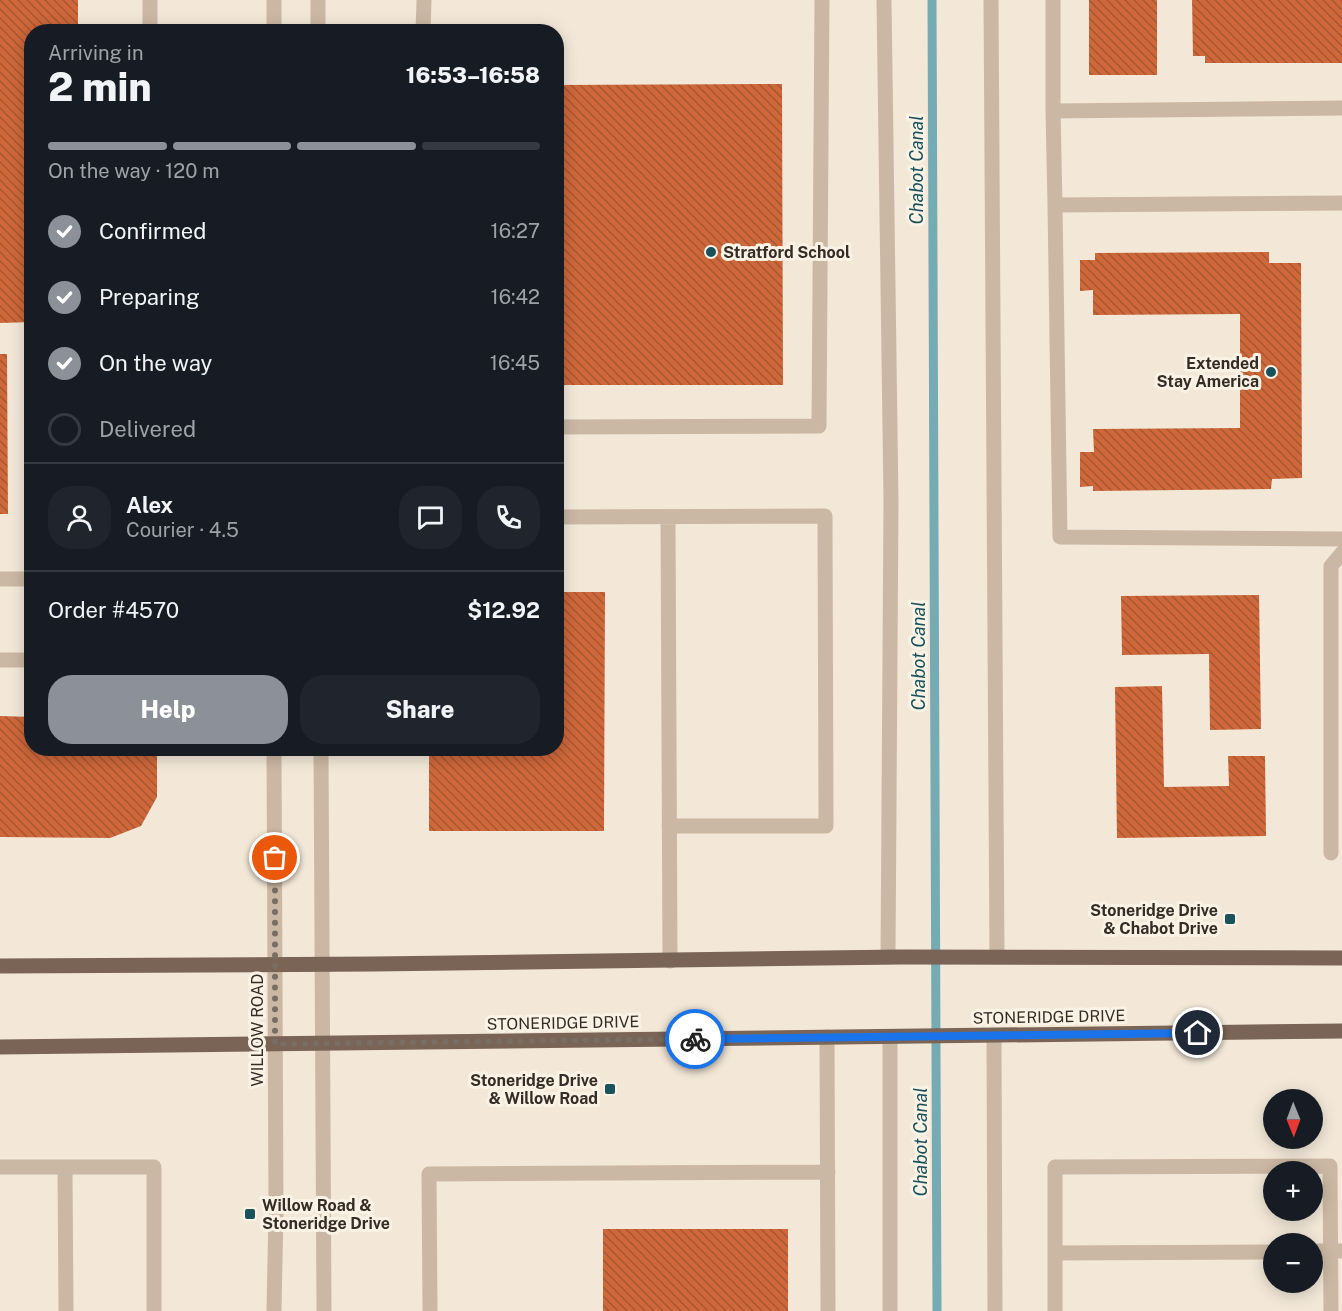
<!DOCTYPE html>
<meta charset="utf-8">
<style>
:root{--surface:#171b24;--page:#20242c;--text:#f1f3f6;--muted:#9ea1a6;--line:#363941;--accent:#8c9099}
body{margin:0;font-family:"Public Sans",sans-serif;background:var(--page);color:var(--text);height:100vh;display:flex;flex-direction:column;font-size:22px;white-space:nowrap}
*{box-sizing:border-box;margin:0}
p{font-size:20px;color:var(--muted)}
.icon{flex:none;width:33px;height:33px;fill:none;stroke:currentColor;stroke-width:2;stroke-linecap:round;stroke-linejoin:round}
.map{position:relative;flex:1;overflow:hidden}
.panel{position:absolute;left:24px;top:24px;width:540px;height:732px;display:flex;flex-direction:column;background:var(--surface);border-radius:24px;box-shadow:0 3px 15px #0003}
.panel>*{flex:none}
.needle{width:39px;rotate:179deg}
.fabs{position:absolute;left:1263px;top:1089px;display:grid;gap:12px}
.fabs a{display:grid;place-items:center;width:60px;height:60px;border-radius:50%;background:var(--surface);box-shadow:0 3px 15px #0003;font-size:30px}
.pin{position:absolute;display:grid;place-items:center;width:51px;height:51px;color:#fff;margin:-26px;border:3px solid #fff;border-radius:50%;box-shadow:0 2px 6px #0007}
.courier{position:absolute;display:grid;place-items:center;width:60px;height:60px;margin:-30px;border:4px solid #1a73e8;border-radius:50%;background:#fff;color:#222;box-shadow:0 2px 8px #0007}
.head em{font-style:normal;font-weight:800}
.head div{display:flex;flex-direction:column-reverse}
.head{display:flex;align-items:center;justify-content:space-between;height:102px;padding:0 24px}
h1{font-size:39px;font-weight:800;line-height:45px}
.bar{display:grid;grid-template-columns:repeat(4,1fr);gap:9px 6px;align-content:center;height:72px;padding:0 24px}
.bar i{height:8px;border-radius:4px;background:var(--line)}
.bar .on{background:var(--accent)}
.bar p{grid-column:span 4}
.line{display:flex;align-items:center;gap:15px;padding:0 24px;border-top:2px solid var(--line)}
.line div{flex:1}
.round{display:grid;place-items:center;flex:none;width:63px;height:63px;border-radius:24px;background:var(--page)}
ol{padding:0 24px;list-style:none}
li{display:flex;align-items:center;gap:18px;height:66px}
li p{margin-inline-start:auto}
li .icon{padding:6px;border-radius:50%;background:var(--accent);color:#fff;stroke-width:4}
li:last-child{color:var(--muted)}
li i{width:33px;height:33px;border:3px solid var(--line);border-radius:50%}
.action{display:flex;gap:12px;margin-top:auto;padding:12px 24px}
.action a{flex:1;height:69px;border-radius:24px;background:var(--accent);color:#fff;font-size:24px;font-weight:800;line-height:69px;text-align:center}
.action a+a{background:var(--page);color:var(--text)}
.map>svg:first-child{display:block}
</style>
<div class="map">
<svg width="1342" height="1311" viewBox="0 0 1342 1311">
<defs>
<pattern id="building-back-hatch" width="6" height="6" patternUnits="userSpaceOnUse" patternTransform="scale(1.5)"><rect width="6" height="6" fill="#ce683b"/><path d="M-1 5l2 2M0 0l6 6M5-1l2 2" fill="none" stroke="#a85631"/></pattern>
</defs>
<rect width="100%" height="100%" fill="#f3e8d8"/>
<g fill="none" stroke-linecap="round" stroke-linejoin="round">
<path stroke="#75abb2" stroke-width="9" d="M932 0 937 1311"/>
</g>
<path fill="url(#building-back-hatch)" d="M0 0H78V32H32V322L0 323Z
M1089 0H1157V75H1089Z
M1192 0H1342V63H1205V56H1193Z
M782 84 783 385H556V85Z
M1269 252V263H1301L1302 478 1272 479 1271 489 1093 491V486L1080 487V452H1094L1093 429 1240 428V314L1093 315V290L1080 291V260H1095V253Z
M0 354H7L8 514H0Z
M556 592H605L604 831H429V748H556Z
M1259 595 1261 729 1210 730 1209 654 1122 655 1121 596Z
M1162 686 1164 787 1229 786 1228 756H1265L1266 836 1117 838 1115 687Z
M0 716 32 717V748H157V797L141 826 110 838 0 837Z
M603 1229H788V1311H603Z"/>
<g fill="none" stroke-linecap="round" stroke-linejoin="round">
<path stroke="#cbb8a4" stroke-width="15" d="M274 0V32
M884 0 891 501 888 957
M991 0 997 957
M1053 0V111L1342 108
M150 32V0
M318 32V0
M423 32 424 0
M1053 111 1055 205
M1342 203 1055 205 1060 537 1342 539
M556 427 819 426 822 0
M556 517 825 516 826 826H669
M668 517 670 961
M0 579H32
M0 660H32
M274 748 276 1211 274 1311
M321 748 324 1311
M1331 853V566L1342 553
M994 1036 995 1311
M827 1037 828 1311
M0 1167H154V1311
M65 1167 66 1311
M1312 1251H1342
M1055 1253 1274 1252
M430 1311 429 1174 828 1172
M890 1311V1037
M1055 1311V1167L1330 1166 1331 1311"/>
<path stroke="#796456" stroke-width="15" d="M0 966 374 964 901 957 1342 958
M0 1047 1342 1031"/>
</g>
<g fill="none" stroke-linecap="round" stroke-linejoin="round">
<path stroke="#786e64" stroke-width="6" stroke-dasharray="0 10.8" d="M275 858V1044L695 1039"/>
<path stroke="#1a73e8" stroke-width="8" d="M695 1039 1198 1033"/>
</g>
<g fill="#19525a" stroke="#faf2e5" stroke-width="2">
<circle cx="711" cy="252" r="6"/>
<circle cx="1271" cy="372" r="6"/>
<rect x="1224" y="913" width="12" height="12" rx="3"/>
<rect x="604" y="1083" width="12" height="12" rx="3"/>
<rect x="244" y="1208" width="12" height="12" rx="3"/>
</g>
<g text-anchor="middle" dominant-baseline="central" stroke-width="6" stroke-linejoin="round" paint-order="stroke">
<g font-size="16" font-weight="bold" fill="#362c26" stroke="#faf2e5" text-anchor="end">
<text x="723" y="252" text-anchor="start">Stratford School</text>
<text x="1259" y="363">Extended<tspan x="1259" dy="18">Stay America</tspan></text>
<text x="1218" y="910">Stoneridge Drive<tspan x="1218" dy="18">&amp; Chabot Drive</tspan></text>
<text x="598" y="1080">Stoneridge Drive<tspan x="598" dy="18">&amp; Willow Road</tspan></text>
<text x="262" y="1205" text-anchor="start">Willow Road &amp;<tspan x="262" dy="18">Stoneridge Drive</tspan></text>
</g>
<g font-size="16" fill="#362c26" stroke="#faf2e5">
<text transform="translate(1049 1017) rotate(-1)">STONERIDGE DRIVE</text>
<text transform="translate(563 1023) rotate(-1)">STONERIDGE DRIVE</text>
<text transform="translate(257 1030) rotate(-90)">WILLOW ROAD</text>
</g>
<g font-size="18" font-style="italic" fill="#19525a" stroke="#faf2e5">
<text transform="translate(916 170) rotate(-90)">Chabot Canal</text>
<text transform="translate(918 656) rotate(-90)">Chabot Canal</text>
<text transform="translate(920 1142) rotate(-90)">Chabot Canal</text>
</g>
</g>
</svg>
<div class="fabs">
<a><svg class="needle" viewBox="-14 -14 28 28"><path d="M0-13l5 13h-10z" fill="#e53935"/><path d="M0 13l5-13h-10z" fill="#9ea1a6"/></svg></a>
<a>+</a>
<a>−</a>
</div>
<div class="pin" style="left:275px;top:858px;background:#ea580c"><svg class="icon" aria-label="bag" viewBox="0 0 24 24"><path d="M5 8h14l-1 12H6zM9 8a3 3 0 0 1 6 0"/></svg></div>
<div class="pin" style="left:1198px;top:1033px;background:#1f2937"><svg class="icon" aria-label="home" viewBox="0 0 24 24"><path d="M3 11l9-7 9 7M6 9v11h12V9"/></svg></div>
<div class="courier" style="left:695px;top:1039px"><svg class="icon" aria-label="bike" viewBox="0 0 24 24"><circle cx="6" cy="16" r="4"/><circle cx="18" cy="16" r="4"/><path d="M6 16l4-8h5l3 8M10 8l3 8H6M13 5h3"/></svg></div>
<section class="panel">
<div class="head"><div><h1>2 min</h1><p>Arriving in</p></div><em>16:53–16:58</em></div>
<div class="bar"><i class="on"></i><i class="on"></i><i class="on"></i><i></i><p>On the way · 120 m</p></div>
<ol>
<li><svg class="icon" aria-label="check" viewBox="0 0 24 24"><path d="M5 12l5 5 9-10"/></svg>Confirmed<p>16:27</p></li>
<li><svg class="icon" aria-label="check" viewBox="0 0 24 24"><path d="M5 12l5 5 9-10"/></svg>Preparing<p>16:42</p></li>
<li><svg class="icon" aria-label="check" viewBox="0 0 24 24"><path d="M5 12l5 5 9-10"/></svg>On the way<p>16:45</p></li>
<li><i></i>Delivered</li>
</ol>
<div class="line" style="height:108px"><a class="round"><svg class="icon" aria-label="person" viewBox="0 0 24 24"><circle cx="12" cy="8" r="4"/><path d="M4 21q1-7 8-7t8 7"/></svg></a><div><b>Alex</b><p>Courier · 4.5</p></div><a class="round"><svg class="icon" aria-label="chat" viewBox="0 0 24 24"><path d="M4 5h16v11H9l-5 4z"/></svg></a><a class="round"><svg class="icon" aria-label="phone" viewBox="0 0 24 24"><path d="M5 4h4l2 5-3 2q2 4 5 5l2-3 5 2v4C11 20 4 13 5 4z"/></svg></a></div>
<div class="line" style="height:78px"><div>Order #4570</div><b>$12.92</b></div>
<div class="action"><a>Help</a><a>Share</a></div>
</section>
</div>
